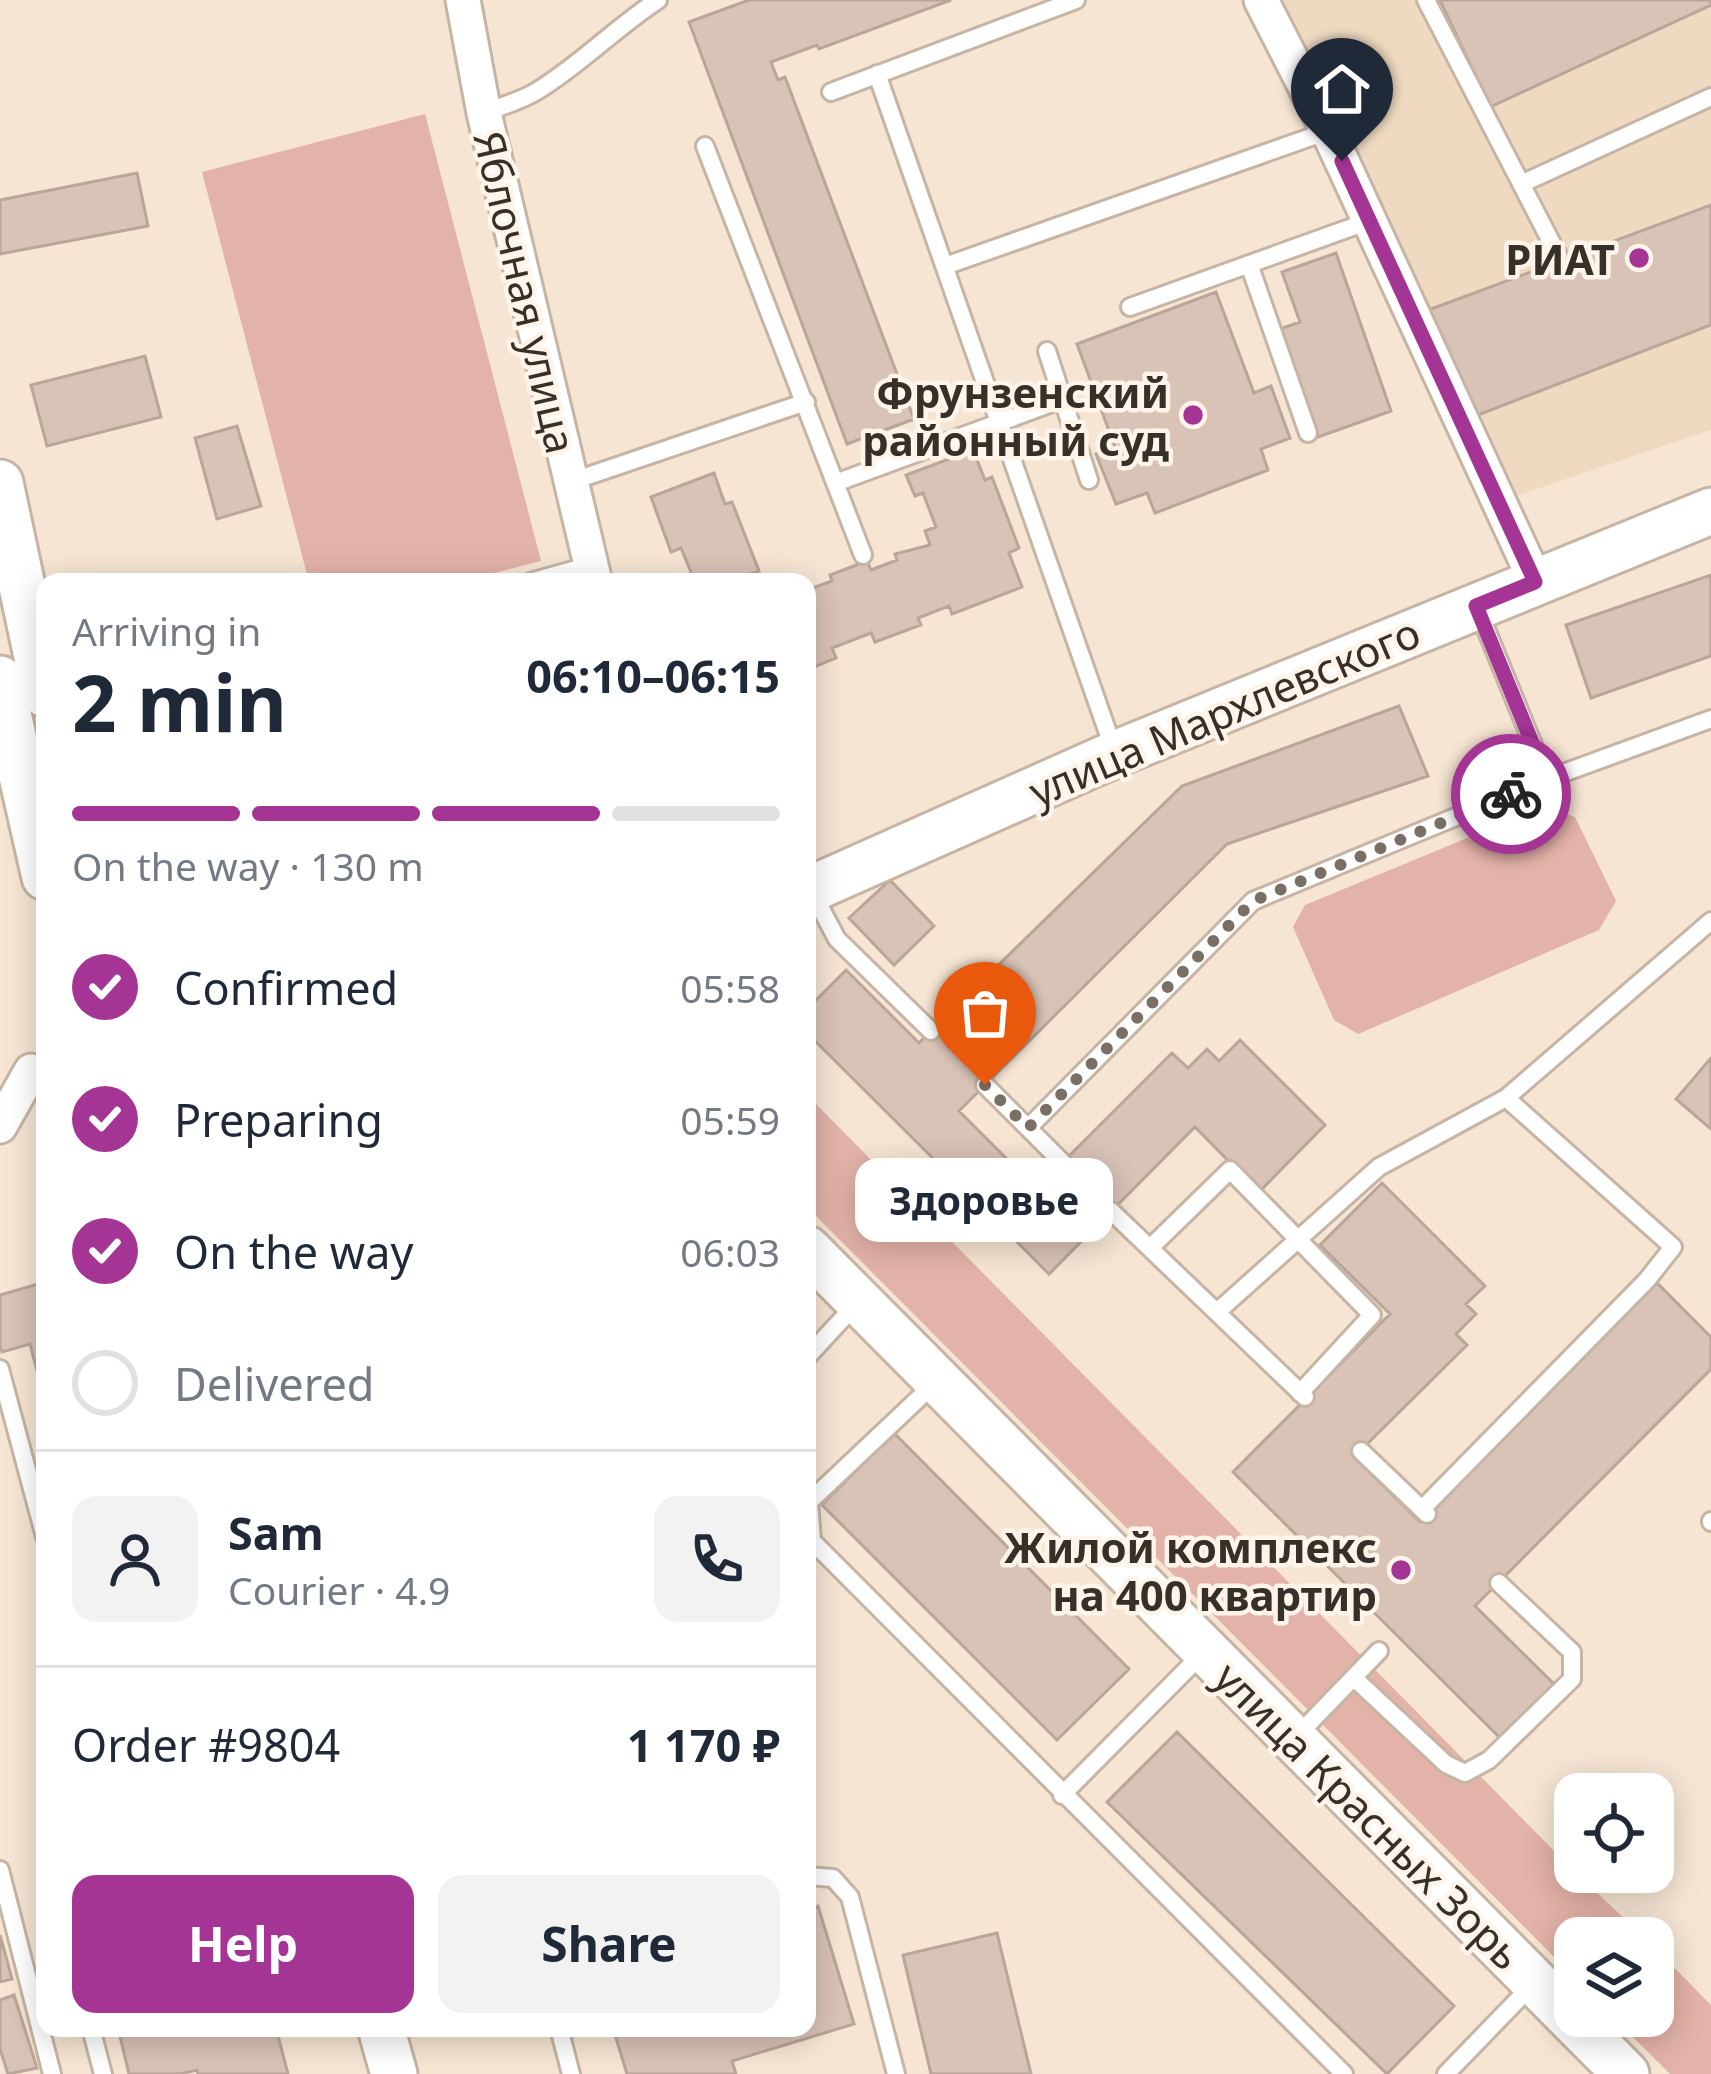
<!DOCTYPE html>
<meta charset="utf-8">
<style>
:root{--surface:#fff;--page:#f2f2f3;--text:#1f2937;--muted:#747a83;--line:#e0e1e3;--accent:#a43594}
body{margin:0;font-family:"Noto Sans",sans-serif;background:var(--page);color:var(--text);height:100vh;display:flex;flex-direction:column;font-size:45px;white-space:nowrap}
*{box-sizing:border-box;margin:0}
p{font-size:39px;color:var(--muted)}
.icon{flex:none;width:66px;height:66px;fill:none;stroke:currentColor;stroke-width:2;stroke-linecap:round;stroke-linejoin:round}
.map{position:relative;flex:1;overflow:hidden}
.details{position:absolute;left:36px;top:573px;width:780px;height:1464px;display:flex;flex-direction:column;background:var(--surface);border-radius:24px;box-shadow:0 6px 30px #0003}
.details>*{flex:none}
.tools{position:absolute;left:1554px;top:1773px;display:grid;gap:24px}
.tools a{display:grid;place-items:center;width:120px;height:120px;border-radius:24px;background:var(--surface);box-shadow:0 6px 30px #0003;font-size:60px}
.pin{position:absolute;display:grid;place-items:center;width:102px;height:102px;color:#fff;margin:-123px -51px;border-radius:50% 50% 50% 0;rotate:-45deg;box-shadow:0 0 12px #0007}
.pin .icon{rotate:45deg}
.courier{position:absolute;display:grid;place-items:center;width:120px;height:120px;margin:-60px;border:9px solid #a43594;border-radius:50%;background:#fff;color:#222;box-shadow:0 3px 15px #0007}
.bubble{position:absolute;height:84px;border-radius:24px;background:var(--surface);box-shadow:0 6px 30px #0003;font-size:39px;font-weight:700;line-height:84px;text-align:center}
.headline em{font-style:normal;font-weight:700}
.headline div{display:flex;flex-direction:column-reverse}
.headline{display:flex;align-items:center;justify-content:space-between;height:204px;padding:0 36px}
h1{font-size:78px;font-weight:700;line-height:90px}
.bar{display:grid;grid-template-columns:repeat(4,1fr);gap:18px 12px;align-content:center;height:144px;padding:0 36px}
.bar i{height:15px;border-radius:9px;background:var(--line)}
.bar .selected{background:var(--accent)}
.bar p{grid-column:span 4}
.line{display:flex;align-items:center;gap:30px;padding:0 36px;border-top:3px solid var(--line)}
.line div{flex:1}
.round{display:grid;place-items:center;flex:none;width:126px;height:126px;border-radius:24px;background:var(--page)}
ol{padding:0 36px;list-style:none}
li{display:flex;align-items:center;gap:36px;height:132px}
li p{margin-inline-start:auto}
li .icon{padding:12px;border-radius:50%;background:var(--accent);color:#fff;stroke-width:4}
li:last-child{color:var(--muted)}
li i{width:66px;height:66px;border:6px solid var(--line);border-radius:50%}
.cta{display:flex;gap:24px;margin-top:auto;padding:24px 36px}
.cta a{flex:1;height:138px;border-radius:24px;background:var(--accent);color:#fff;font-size:48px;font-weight:700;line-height:138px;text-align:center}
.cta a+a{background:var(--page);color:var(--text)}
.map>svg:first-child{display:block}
</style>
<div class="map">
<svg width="1711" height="2074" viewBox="0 0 1711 2074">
<rect width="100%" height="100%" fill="#f6e5d3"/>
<path fill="#efdac1" d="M1259 0H1711V430L1495 503Z"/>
<path fill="#e3b2a8" d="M425 114 541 561 459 582H309L202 172Z
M1545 806 1575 817 1616 901 1599 930 1358 1034 1334 1020 1293 927 1305 905Z
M807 1095 1575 1872 1645 1938H1575V1978L807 1207Z
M1653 1946 1711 2005V2074H1670L1612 2016H1653Z"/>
<path fill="#d9c2b6" stroke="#baa599" stroke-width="3" d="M749 0H951L819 49 817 45 771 62 778 80 785 77 914 419 847 444 689 22Z
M1440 0H1711V5L1490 107Z
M137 173 148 226 0 254V200Z
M1711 205V325L1465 420 1423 312Z
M1336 253 1391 411 1318 437 1280 329 1300 322 1282 272Z
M1216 292 1254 393 1271 386 1290 438 1261 449 1268 470 1155 513 1147 493 1116 504 1096 454 1115 447 1077 344Z
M145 356 161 417 47 446 31 385Z
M237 426 261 506 217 519 195 438Z
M973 450 985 480 992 477 1019 548 1009 553 1022 587 952 614 949 606 918 618 921 625 875 642 871 633 832 648 836 658 807 670V590L832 581 830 575 867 561 871 570 897 560 895 554 930 545 925 531 936 527 923 493 915 496 906 475Z
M714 473 725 504 732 502 759 571 751 574 754 582H695L681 548 671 552 651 497Z
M1711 575V656L1591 698 1566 625Z
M1399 706 1428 776 1227 844 997 1073 943 1019 1182 786Z
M890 880 934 926 894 965 849 918Z
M846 970 919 1043 943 1019 997 1073 959 1111 1036 1188 1000 1225 807 1033V1009Z
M1240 1040 1325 1125 1259 1192 1195 1127 1049 1274 1000 1225 1172 1053 1188 1068 1207 1049 1219 1061Z
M1711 1058V1129L1676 1099Z
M1382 1183 1485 1286 1466 1304 1476 1314 1456 1334 1467 1345 1354 1457 1420 1522 1657 1283 1711 1337V1369L1475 1606 1557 1687 1503 1741 1233 1472 1390 1314 1320 1245Z
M45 1282V1401L30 1344 2 1352 0 1346V1295Z
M894 1433 1129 1669 1057 1740 822 1505Z
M1177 1732 1454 2006 1387 2074 1107 1802Z
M818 1906 854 2024 732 2061 736 2074H627L613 2028H807V1910Z
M997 1933 1031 2074H931L903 1955Z
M0 1935 12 1979 0 1982Z
M14 1995 37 2068 8 2074 0 2049V2000Z
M118 2028H276L288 2074H198L197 2070 180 2074H129Z"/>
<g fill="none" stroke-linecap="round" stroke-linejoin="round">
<defs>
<path id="lane" d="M1426 0 1558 255
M877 74 1115 753
M831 92 1076 0
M484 113C501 106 521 101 537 91 580 65 615 28 658 0
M705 146 863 555
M1521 184 1711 97
M1249 264 1308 433
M945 266 1328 131
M1130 307 1369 221
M1047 351 1089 480
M570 482 806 402
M838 482 1063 399
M530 582 591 565
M1477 607 1547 779 1711 719
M811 890 837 939 931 1031
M985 1085 1063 1163
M1028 1128 1253 901 1547 779
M1111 1211 1305 1397
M1150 1248 1230 1170 1372 1315 1300 1393
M1217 1312 1379 1167 1506 1098 1711 921
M808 1356 858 1302
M0 1369 45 1537
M935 1383 809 1502 812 1541 1344 2074
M1361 1451 1427 1514
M1422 1509 1647 1280 1673 1247 1506 1098
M1711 1521V1522
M1354 1678 1446 1764 1465 1773 1489 1760 1572 1679V1652L1499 1583
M1294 1739 1379 1651
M1062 1795 1205 1651
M0 1870 52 2074
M807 1876 833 1878 850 1897 896 2074
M91 2028 103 2074
M559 2028 571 2074
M1446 2074 1534 1983"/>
<path id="street" d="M463 0 484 113 595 582
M1261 0 1328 131 1536 582
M0 1126 31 1071"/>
<path id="secondary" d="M0 483 45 694
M0 679 45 877
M807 891 1115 754 1711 511
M807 1249 1626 2074
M381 2028 394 2074"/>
</defs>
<use href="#lane" stroke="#c6b5a4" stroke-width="22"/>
<use href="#street" stroke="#c6b5a4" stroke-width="39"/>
<use href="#secondary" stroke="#c6b5a4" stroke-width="51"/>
<use href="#lane" stroke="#fff" stroke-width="16"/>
<use href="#street" stroke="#fff" stroke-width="33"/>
<use href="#secondary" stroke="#fff" stroke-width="45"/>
</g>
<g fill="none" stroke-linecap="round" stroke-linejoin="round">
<path stroke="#7a6f64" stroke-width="12" stroke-dasharray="0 21.6" d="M985 1085 1028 1128 1253 901 1511 794"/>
<path stroke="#a43594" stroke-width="15" d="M1342 161 1535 582 1476 606 1547 779 1511 794"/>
</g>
<g fill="#a43594" stroke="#fef4e9" stroke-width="4.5">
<circle cx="1639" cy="258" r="12"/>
<circle cx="1193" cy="415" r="12"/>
<circle cx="1401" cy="1570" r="12"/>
</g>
<g text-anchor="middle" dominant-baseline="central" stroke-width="9" stroke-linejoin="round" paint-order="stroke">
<g font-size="42" font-weight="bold" fill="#373029" stroke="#fef4e9" text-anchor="end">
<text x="1615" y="258">РИАТ</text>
<text x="1169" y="391">Фрунзенский<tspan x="1169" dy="48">районный суд</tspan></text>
<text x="1377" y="1546">Жилой комплекс<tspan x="1377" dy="48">на 400 квартир</tspan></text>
</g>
<g font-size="42" fill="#373029" stroke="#fef4e9">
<text transform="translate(526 292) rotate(77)">Яблочная улица</text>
<text transform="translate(1224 711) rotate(-23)">улица Мархлевского</text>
<text transform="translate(1369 1815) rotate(45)">улица Красных Зорь</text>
</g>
</g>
</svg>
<div class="tools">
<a><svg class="icon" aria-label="locate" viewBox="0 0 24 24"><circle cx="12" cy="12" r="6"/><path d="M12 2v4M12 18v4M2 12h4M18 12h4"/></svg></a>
<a><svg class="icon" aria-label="layers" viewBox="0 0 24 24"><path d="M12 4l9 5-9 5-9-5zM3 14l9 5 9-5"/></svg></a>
</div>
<div class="pin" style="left:985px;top:1085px;background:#ea580c"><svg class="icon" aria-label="bag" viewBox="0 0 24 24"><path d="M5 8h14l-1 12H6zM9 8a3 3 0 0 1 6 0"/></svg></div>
<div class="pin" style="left:1342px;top:161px;background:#1f2937"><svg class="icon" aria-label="home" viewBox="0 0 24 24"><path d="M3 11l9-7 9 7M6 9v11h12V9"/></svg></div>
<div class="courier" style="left:1511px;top:794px"><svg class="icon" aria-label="bike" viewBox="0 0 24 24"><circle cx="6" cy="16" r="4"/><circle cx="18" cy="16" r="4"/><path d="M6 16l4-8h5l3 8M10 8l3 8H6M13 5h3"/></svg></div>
<div class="bubble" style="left:855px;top:1158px;width:258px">Здоровье</div>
<section class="details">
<div class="headline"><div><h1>2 min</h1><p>Arriving in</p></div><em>06:10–06:15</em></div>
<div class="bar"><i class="selected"></i><i class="selected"></i><i class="selected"></i><i></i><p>On the way · 130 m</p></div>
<ol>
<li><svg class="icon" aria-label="check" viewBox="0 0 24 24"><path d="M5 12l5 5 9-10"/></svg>Confirmed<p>05:58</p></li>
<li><svg class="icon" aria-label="check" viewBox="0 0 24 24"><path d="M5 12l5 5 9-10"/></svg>Preparing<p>05:59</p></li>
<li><svg class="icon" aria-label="check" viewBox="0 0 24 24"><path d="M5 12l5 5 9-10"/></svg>On the way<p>06:03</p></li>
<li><i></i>Delivered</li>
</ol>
<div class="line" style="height:216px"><a class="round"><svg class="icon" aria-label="person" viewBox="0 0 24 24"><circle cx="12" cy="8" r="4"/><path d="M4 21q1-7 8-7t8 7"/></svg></a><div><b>Sam</b><p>Courier · 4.9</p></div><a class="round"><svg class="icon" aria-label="phone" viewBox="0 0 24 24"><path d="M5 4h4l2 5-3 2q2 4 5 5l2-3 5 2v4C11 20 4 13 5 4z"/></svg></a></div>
<div class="line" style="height:156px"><div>Order #9804</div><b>1 170 ₽</b></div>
<div class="cta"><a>Help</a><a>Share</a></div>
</section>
</div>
